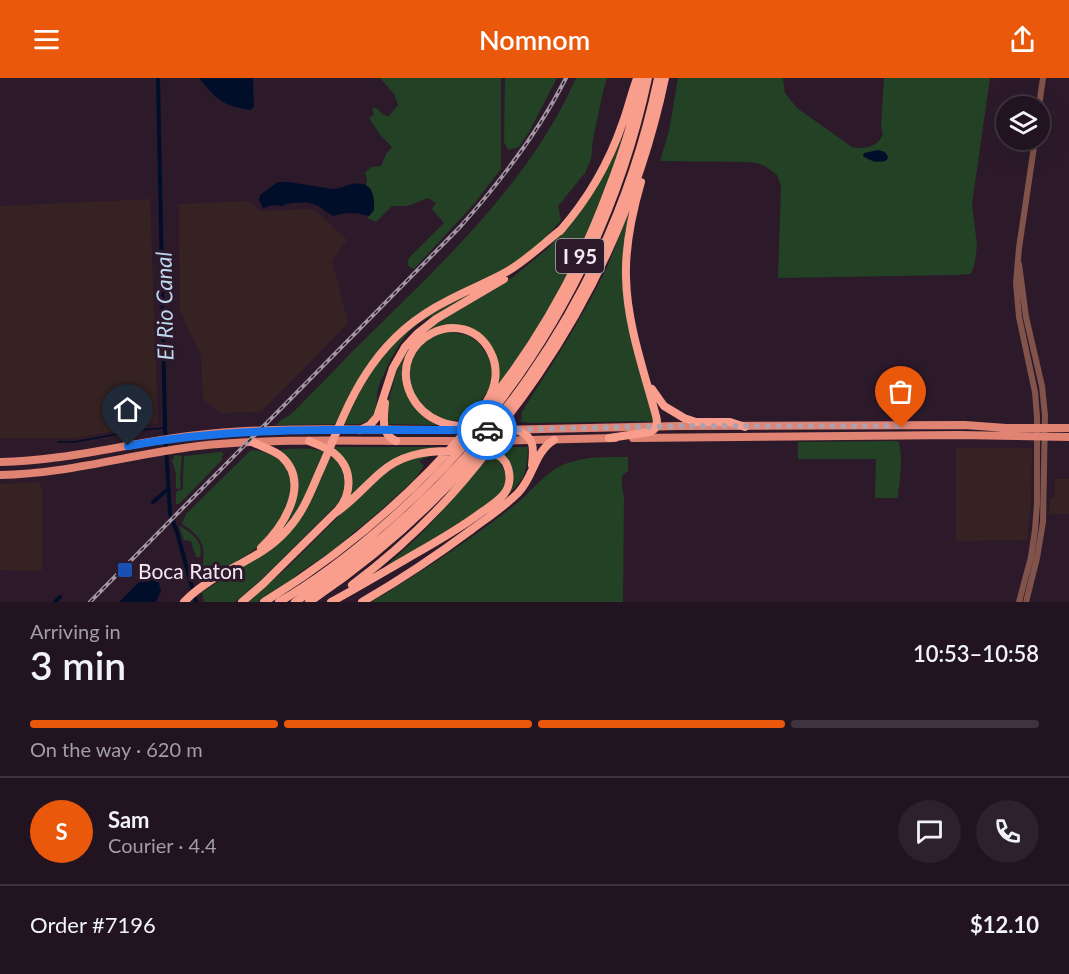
<!DOCTYPE html>
<meta charset="utf-8">
<style>
:root{--surface:#211420;--page:#2d212d;--text:#f1f3f6;--muted:#a29ea5;--line:#3e333e;--accent:#ea580c}
body{margin:0;font-family:Lato,sans-serif;background:var(--page);color:var(--text);height:100vh;display:flex;flex-direction:column;font-size:22px;white-space:nowrap}
*{box-sizing:border-box;margin:0}
p{font-size:20px;color:var(--muted)}
.icon{flex:none;width:33px;height:33px;fill:none;stroke:currentColor;stroke-width:2;stroke-linecap:round;stroke-linejoin:round}
.map{position:relative;height:524px;overflow:hidden}
.sheet{display:flex;flex-direction:column;background:var(--surface);flex:1}
.sheet>*{flex:none}
.fabs{position:absolute;left:996px;top:18px;display:grid;gap:12px}
.fabs a{display:grid;place-items:center;width:54px;height:54px;border-radius:50%;background:var(--surface);box-shadow:0 6px 24px #0002,0 0 0 2px var(--line);font-size:30px}
.pin{position:absolute;display:grid;place-items:center;width:51px;height:51px;color:#fff;margin:-62px -26px;border-radius:50% 50% 50% 0;rotate:-45deg;box-shadow:0 0 6px #0007}
.pin .icon{rotate:45deg}
.courier{position:absolute;display:grid;place-items:center;width:60px;height:60px;margin:-30px;border:4px solid #1a73e8;border-radius:50%;background:#fff;color:#222;box-shadow:0 2px 8px #0007}
.head em{font-style:normal;font-weight:600}
.head div{display:flex;flex-direction:column-reverse}
.head{display:flex;align-items:center;justify-content:space-between;height:102px;padding:0 30px}
h1{font-size:39px;font-weight:600;line-height:45px}
.bar{display:grid;grid-template-columns:repeat(4,1fr);gap:9px 6px;align-content:center;height:72px;padding:0 30px}
.bar i{height:8px;border-radius:4px;background:var(--line)}
.bar .active{background:var(--accent)}
.bar p{grid-column:span 4}
.line{display:flex;align-items:center;gap:15px;padding:0 30px;border-top:2px solid var(--line)}
.line div{flex:1}
.round{display:grid;place-items:center;flex:none;width:63px;height:63px;border-radius:32px;background:var(--page)}
header{display:flex;justify-content:space-between;align-items:center;height:78px;padding:0 30px;background:var(--accent);color:#fff;font-size:27px;font-weight:600}
.map>svg:first-child{display:block}
</style>
<header><svg class="icon" aria-label="menu" viewBox="0 0 24 24"><path d="M4 6h16M4 12h16M4 18h16"/></svg>Nomnom<svg class="icon" aria-label="share" viewBox="0 0 24 24"><path d="M12 15V3M7 8l5-5 5 5M5 13v7h14v-7"/></svg></header>
<div class="map">
<svg width="1069" height="524" viewBox="0 0 1069 524">
<rect width="100%" height="100%" fill="#2c1a2b"/>
<path fill="#362222" d="M150 121 158 345 77 360H0V128Z
M250 123 260 133 314 131 347 162 332 183 348 245 261 334 220 335 203 321 201 278 180 233 179 126Z
M956 370H1032L1031 427 1027 462 956 463Z
M1055 401H1069V436H1049L1050 420 1055 419Z
M35 404H37L40 406 42 411V491L40 493 0 492V406Z"/>
<path fill="#234124" d="M380 0H501V91L474 126 414 191 407 187 409 180 444 145 432 131 436 125 428 120 408 128H392L376 144 367 140 374 132 371 111 366 107 367 101 365 95 371 89 381 88 386 76 392 69 381 58 369 40 374 36 372 30H376L384 37 389 38 398 27 394 16Z
M505 0H557L529 54 519 69 508 72 504 64Z
M576 0H607L603 14 593 61 591 81 585 95 558 128 561 142C555 149 549 156 543 163 528 178 508 190 489 199 472 209 453 215 435 226 392 252 358 293 340 341H347C372 285 398 249 454 222 464 217 474 210 484 209L433 238C408 247 395 271 385 294 383 299 380 303 379 307 376 316 378 327 374 335 371 342 366 345 359 346L277 347C280 341 285 341 290 337 297 331 303 324 310 317 323 304 336 291 348 278 432 194 527 111 576 0Z
M678 0H783L785 15 797 30 852 69C864 72 878 69 883 56L881 48 884 0H990L972 126 977 167 975 184 971 196 956 197 778 200 781 108 777 97 765 88 757 85 745 84 660 83 669 53Z
M620 61 622 62 608 106 587 160 542 245 498 311V289L474 254C455 253 424 244 413 266 410 274 407 299 405 309L439 347 388 346 389 321 396 295 406 274 416 261 433 247 513 199 546 172 564 153Z
M629 131H631L625 204 655 343 531 345 516 343 522 342 521 335C550 290 580 244 604 195 614 175 621 152 629 131Z
M451 254 467 257 478 264 489 280 493 296 489 312 470 337 463 339 464 343 441 342 420 327 412 313 409 293 416 270 436 256Z
M898 363C904 377 899 404 898 420H875L876 381H798V364Z
M330 369H435V371L412 374 350 421 352 406Z
M498 369H528C527 392 526 400 509 416L512 399 492 371Z
M251 372C263 373 272 375 281 384 305 408 281 445 262 465 251 476 213 499 199 505 205 476 210 463 182 446L186 436Z
M278 372C289 371 310 369 321 373 334 377 345 390 345 405 345 411 342 417 340 423L262 501 245 516 235 524H204L202 514 268 473 296 436 270 465 297 407Z
M221 374 224 376 221 379 223 381 179 426H176V414L183 411V398L184 378Z
M178 377 182 378 180 401 181 409 179 411 176 410V396L172 382 174 381V378Z
M430 378 419 383 424 388 414 402 380 433 329 475 299 495 290 504 257 524H247L287 490 377 400 392 389 411 380Z
M488 378C501 378 501 389 507 397L503 414 477 434 382 492 424 453 450 424Z
M628 379V393L622 398V408L624 420 623 524H371C421 494 470 462 516 426 532 413 545 394 565 386 585 378 607 379 628 379Z
M179 448C191 454 204 463 200 479H196L191 463 184 462Z"/>
<path fill="#000e2a" d="M199 0H253L254 29 250 32C223 28 216 21 199 0Z
M878 72 885 74 888 79 887 82C879 86 870 83 863 78L864 75Z
M278 104H288L333 111C340 111 345 107 353 106 372 103 375 117 374 132L369 138C357 134 345 134 333 138 327 135 321 129 316 127 307 123 295 125 285 126L283 128 273 127 263 130 259 122 260 117Z
M150 497C158 498 159 506 161 513L156 524H119L144 499Z"/>
<g fill="none" stroke-linecap="round" stroke-linejoin="round">
<path stroke="#000e2a" stroke-width="1.5" d="M58 364H74L140 352 165 350"/>
<path stroke="#000e2a" stroke-width="4" d="M158 0 165 350 170 436 177 454 196 524
M153 424 168 411
M55 524 60 519"/>
<path stroke="#81534b" stroke-width="6" d="M1039 28 1043 0
M1019 186 1026 239 1042 308 1045 337 1043 444 1037 480 1026 524
M1019 524 1031 479 1035 452 1037 426V339L1035 314 1019 239 1016 205 1019 170 1035 62"/>
<path stroke="#e18372" stroke-width="8" d="M492 352 679 348 965 347 1006 350H1069
M633 360 958 357 1069 359
M486 363 615 360
M0 384C68 383 131 364 198 357 288 347 380 353 471 352
M0 397C67 396 132 376 198 368 285 359 372 364 459 363"/>
<path stroke="#f99e8d" stroke-width="8" d="M560 153C588 121 609 85 623 44 628 31 631 17 636 3
M652 311 664 328 684 340 696 344H730L745 349
M385 325C384 340 380 356 396 363
M472 350C462 348 450 348 441 344 428 339 417 329 411 317 385 262 465 222 491 275 499 291 496 309 487 323
M360 352 370 347 377 339 393 290 405 269 417 256 436 241 504 201
M516 352C535 358 534 370 532 387
M609 360 650 354C657 351 658 345 656 338 644 293 627 247 626 199 625 166 632 135 641 104
M252 364C262 369 274 372 282 379 311 406 283 449 261 470
M334 436C352 424 364 409 380 395 400 377 424 373 450 373
M352 507C404 468 450 423 489 371
M184 524C213 493 259 484 287 452 302 436 310 416 318 397 335 360 348 320 372 287 391 260 417 238 447 223 467 212 489 204 508 193 528 181 544 165 562 151
M242 524 263 506 338 432C352 416 353 391 335 376 328 370 318 367 309 363
M264 524C421 428 544 286 608 113 622 77 635 39 641 0
M279 524C317 502 352 475 385 446 519 330 611 173 648 0
M295 524C481 403 613 217 658 0
M309 524C490 403 620 214 665 0
M331 524C357 510 382 495 408 480 432 466 456 453 479 436 487 430 498 424 504 416 511 407 511 395 506 385 499 375 490 372 478 373
M362 524C400 502 436 478 471 452 487 440 504 429 518 415 534 399 534 374 554 362"/>
<defs>
<path id="rail" d="M90 524 460 149C501 103 538 55 566 0"/>
</defs>
<use href="#rail" stroke="#a496a3" stroke-width="4"/>
<use href="#rail" stroke="#2c1a2b" stroke-width="1.5" stroke-dasharray="4.5" stroke-linecap="butt"/>
</g>
<g fill="none" stroke-linecap="round" stroke-linejoin="round">
<path stroke="#aea0ad" stroke-width="6" stroke-dasharray="0 10.8" d="M487 352 679 348H902L901 350"/>
<path stroke="#1a73e8" stroke-width="8" d="M128 368C246 346 367 353 487 352"/>
</g>
<rect fill="#1a4fb4" stroke="#2c1a2b" stroke-width="2" x="117" y="484" width="16" height="16" rx="3"/>
<g text-anchor="middle" dominant-baseline="central" stroke-width="6" stroke-linejoin="round" paint-order="stroke">
<rect fill="#2c1a2b" stroke="#b8aab7" stroke-width="1.5" x="556" y="161" width="48" height="34" rx="4.5"/>
<g font-size="20" font-weight="bold" fill="#f4e8f3">
<text x="580" y="178">I 95</text>
</g>
<g font-size="21" fill="#f4e8f3" stroke="#2c1a2b" text-anchor="start">
<text x="138" y="492">Boca Raton</text>
</g>
<g font-size="22" font-style="italic" fill="#c0d7f1" stroke="#2c1a2b">
<text transform="translate(164 228) rotate(-91)">El Rio Canal</text>
</g>
</g>
</svg>
<div class="fabs">
<a><svg class="icon" aria-label="layers" viewBox="0 0 24 24"><path d="M12 4l9 5-9 5-9-5zM3 14l9 5 9-5"/></svg></a>
</div>
<div class="pin" style="left:901px;top:350px;background:#ea580c"><svg class="icon" aria-label="bag" viewBox="0 0 24 24"><path d="M5 8h14l-1 12H6zM9 8a3 3 0 0 1 6 0"/></svg></div>
<div class="pin" style="left:128px;top:368px;background:#1f2937"><svg class="icon" aria-label="home" viewBox="0 0 24 24"><path d="M3 11l9-7 9 7M6 9v11h12V9"/></svg></div>
<div class="courier" style="left:487px;top:352px"><svg class="icon" aria-label="car" viewBox="0 0 24 24"><path d="M5 17H2v-5l4-1 3-4h7l3 4 3 1v5h-3M9 17h6M6 11h13"/><circle cx="7" cy="17" r="2"/><circle cx="17" cy="17" r="2"/></svg></div>
</div>
<section class="sheet">
<div class="head"><div><h1>3 min</h1><p>Arriving in</p></div><em>10:53–10:58</em></div>
<div class="bar"><i class="active"></i><i class="active"></i><i class="active"></i><i></i><p>On the way · 620 m</p></div>
<div class="line" style="height:108px"><b class="round" style="background:var(--accent);color:#fff">S</b><div><b>Sam</b><p>Courier · 4.4</p></div><a class="round"><svg class="icon" aria-label="chat" viewBox="0 0 24 24"><path d="M4 5h16v11H9l-5 4z"/></svg></a><a class="round"><svg class="icon" aria-label="phone" viewBox="0 0 24 24"><path d="M5 4h4l2 5-3 2q2 4 5 5l2-3 5 2v4C11 20 4 13 5 4z"/></svg></a></div>
<div class="line" style="height:78px"><div>Order #7196</div><b>$12.10</b></div>
</section>
